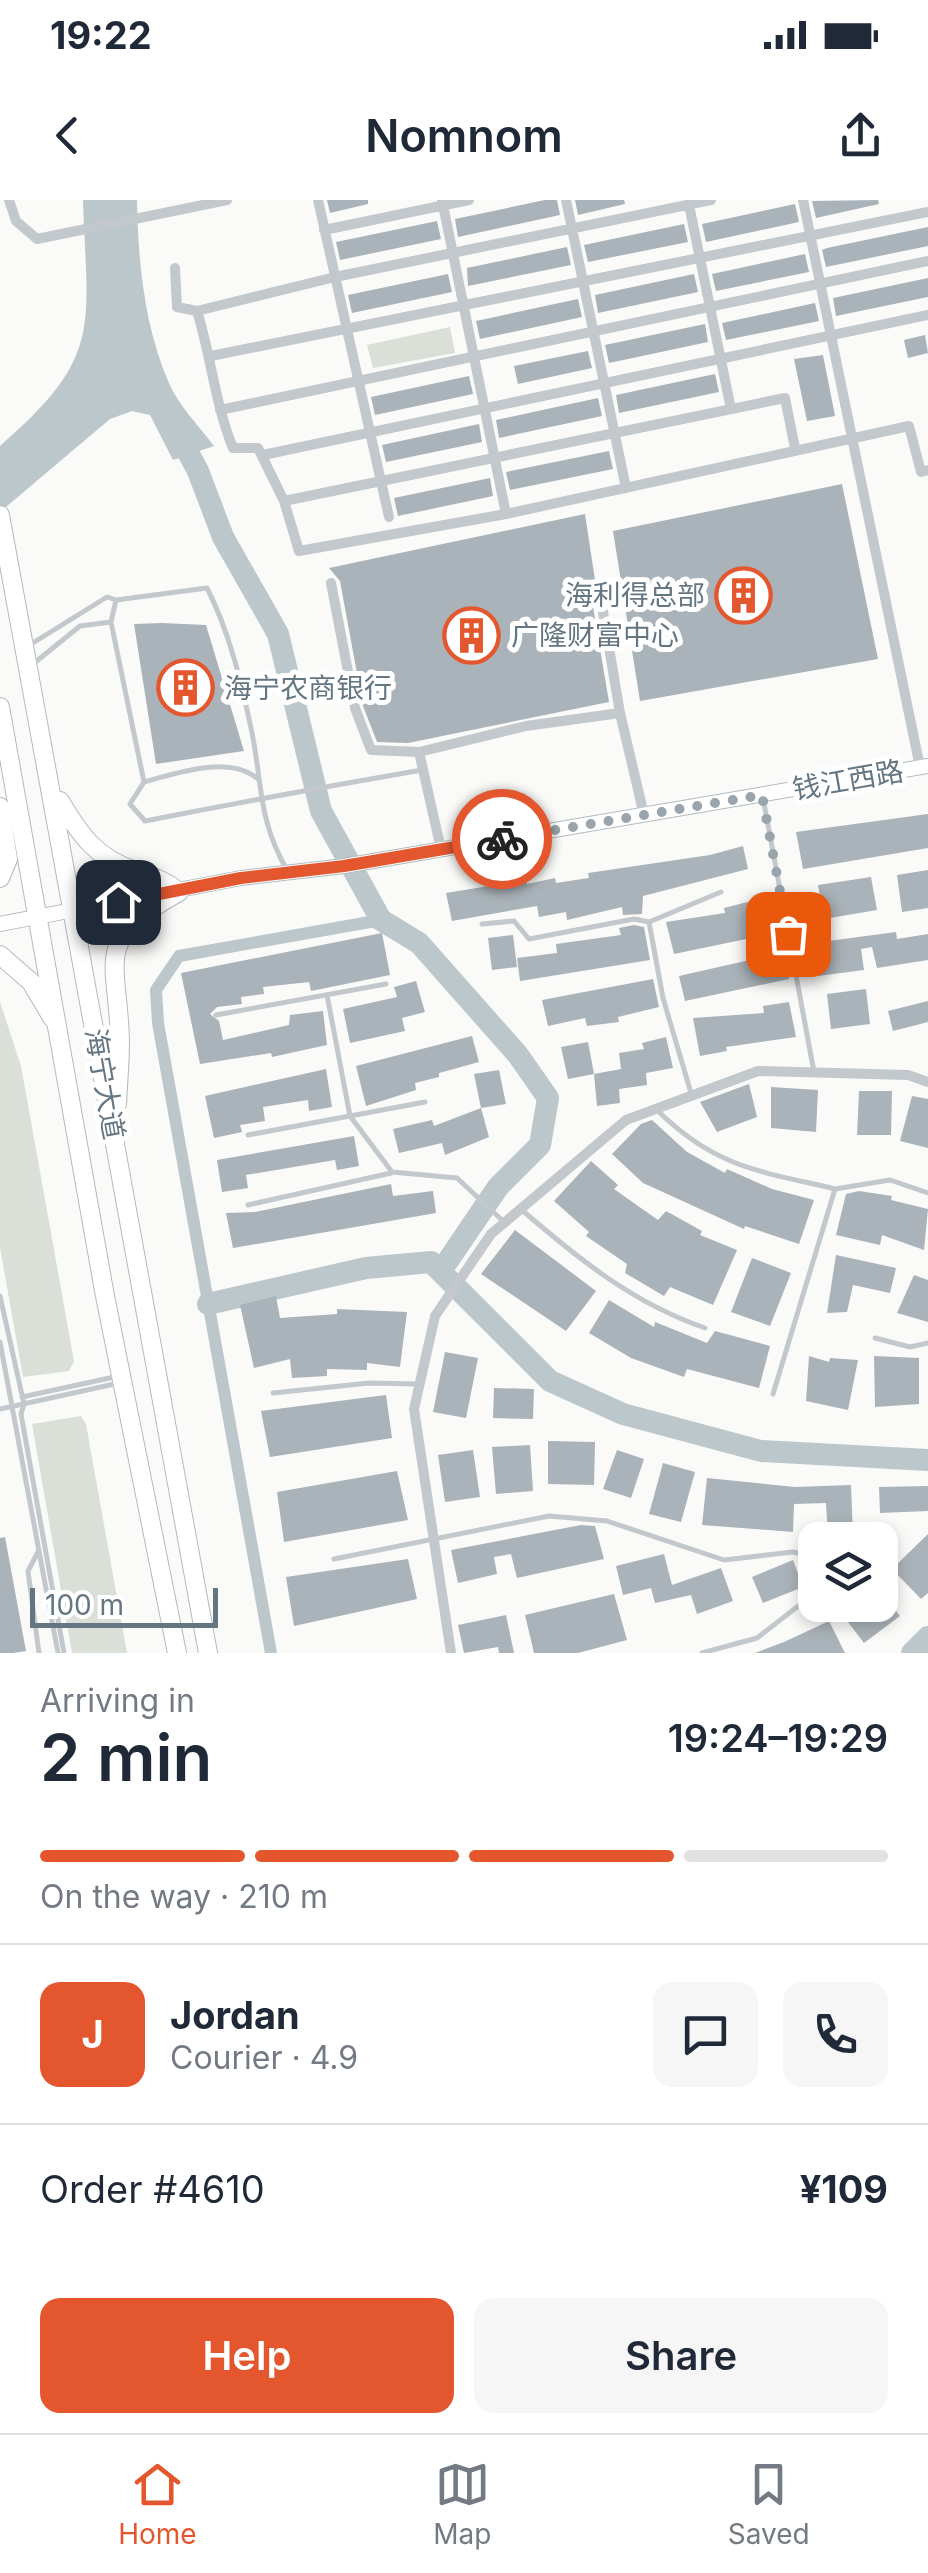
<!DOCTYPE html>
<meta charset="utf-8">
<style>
:root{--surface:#fff;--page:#f6f6f7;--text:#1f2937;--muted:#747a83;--line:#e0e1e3;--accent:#e4572e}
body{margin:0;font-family:Inter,"Noto Sans SC",sans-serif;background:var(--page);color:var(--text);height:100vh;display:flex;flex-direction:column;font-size:38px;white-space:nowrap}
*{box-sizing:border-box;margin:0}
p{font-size:32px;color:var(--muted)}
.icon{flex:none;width:55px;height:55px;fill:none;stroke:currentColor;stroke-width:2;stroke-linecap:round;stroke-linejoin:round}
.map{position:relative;height:1453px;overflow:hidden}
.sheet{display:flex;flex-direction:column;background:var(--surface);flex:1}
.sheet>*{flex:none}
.buttons{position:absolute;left:798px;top:1322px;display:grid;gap:20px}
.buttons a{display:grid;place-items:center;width:100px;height:100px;border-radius:20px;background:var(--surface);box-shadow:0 5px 15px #0003;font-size:50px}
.scale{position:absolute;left:30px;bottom:25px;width:188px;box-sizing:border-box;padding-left:10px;border:5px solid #657683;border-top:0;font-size:28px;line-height:35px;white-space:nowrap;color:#657683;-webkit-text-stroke:8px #fff;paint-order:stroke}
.pin{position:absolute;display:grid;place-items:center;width:85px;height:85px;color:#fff;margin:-42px;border-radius:20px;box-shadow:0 5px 15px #0006}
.courier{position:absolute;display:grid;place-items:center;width:100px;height:100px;margin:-50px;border:8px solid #e4572e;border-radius:50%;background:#fff;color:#222;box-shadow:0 2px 12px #0007}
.head em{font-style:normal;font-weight:600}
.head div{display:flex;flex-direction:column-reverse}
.head{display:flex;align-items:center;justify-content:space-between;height:170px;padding:0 40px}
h1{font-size:65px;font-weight:600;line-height:75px}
.bar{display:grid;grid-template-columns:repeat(4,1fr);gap:15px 10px;align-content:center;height:120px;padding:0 40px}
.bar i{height:12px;border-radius:8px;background:var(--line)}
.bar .on{background:var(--accent)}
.bar p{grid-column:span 4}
.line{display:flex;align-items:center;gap:25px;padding:0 40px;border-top:2px solid var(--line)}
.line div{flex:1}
.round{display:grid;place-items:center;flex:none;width:105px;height:105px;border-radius:20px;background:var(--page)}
.button{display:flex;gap:20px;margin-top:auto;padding:20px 40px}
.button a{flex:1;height:115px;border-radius:20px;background:var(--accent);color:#fff;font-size:40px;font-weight:600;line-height:115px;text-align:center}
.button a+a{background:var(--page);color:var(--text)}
.status{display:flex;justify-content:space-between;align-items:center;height:70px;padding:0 50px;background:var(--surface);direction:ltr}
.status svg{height:28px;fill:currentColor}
header{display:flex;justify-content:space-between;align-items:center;height:130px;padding:0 40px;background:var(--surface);font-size:45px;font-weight:600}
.tab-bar{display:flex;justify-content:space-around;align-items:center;height:140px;border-top:2px solid var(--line);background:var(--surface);font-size:28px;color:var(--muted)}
.tab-bar a{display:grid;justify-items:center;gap:5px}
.tab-bar .on{color:var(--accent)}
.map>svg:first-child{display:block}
</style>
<div class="status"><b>19:22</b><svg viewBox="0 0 49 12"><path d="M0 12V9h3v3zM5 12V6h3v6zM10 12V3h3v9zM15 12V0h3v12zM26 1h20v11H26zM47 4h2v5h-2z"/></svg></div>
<header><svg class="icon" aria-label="back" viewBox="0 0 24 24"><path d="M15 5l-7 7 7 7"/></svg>Nomnom<svg class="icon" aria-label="share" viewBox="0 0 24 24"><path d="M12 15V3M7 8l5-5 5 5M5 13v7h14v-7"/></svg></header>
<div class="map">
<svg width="928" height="1453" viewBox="0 0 928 1453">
<rect width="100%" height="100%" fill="#fafaf8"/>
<path fill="#dadfd7" d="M450 127 455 153 373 168 367 145Z
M0 802 21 866 74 1161 69 1171 23 1177 0 1048Z
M81 1216 86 1224 127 1453H72L32 1224Z"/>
<path fill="#bbc7cb" d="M83 0H137C138 61 144 126 169 183 178 205 200 227 214 246L173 260 150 215 132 211 110 219 0 312V246C104 156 87 128 83 0Z"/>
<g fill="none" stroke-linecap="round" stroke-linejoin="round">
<path stroke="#bbc7cb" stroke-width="12" d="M271 1453 158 823 156 790 179 756 381 720"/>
<path stroke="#bbc7cb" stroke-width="22" d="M176 230 198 271 223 337 278 434 321 611 381 720 419 743 518 855 548 898 540 945 498 987 441 1071
M208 1104 366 1068 431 1062 550 1181 623 1214 761 1251 928 1260
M912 1453 928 1437"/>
</g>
<path fill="#aab3b9" d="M327 0H368V4L330 13Z
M545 0H557L560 15 458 37 455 19Z
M575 0H624L625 4 578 15Z
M878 0 879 4 816 18 812 1Z
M795 4 799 22 706 42 702 24Z
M437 21 441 39 340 60 336 42Z
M684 24 688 42 588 62 584 45Z
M928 27V46L826 67 822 50 827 48Z
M567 47 571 65 468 86 467 68Z
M805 54 809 72 716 91 712 74Z
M448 74 452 92 352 113 348 95Z
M694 74 698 92 598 113 595 95Z
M928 78V97L836 116 833 98Z
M578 99 582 117 480 139 476 121Z
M815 103 819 121 726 140 722 123Z
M705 124 708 142 609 163 605 145Z
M925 135 928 153 908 158 904 140Z
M588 151 592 168 518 184 514 166Z
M823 155 835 216 807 221 794 159Z
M715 174 719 192 619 213 616 195Z
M469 176 473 194 375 215 371 197Z
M598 198 602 216 499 238 496 220Z
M479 224 482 242 386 262 382 245Z
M609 251 613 269 510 290 506 272Z
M490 278 493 296 398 316 394 298Z
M842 284 878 459 640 501 613 331Z
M585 314 595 380 590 389 609 502 408 543 377 542 363 506 340 381 329 368Z
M162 423 206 425 244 551 156 564 134 424Z
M928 614V648L803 669 796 632Z
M743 646 748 669 643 696 642 714 623 715 622 707 567 720 566 712 539 717 537 706 452 721 446 693 526 680 527 684 555 678 556 683 589 678 588 673 710 655Z
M928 670V708L902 712 897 675Z
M871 677 877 710 824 719 818 685Z
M771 696 774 719 748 723 751 738 674 754 666 722 725 713 724 708Z
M634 725 644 727 650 760 520 781 517 758 557 753 556 744 621 735 619 728Z
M896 732 897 739 928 734V760L877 768 872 747 861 749 864 770 818 776 813 743Z
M382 733 390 775 311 791 309 782 263 787 264 794 241 797 242 804 217 807 210 814 219 821 223 840 289 825 290 815 323 811 327 845 272 857 271 853 200 864 181 773Z
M513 735 517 767 492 770 488 738Z
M785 752 789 779 685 801 679 776Z
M653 779 659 807 618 817 619 822 587 826 585 818 548 826 542 800Z
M416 781 425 812 402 818 405 831 350 843 343 809 397 797 394 787Z
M866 789 870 824 831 829 827 794Z
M928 801V822L893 831 888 811Z
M789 802 796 837 726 847 727 851 700 856 693 818 764 813 763 806Z
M472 836 479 862 439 873V877L415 883 416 890 366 906 356 866Z
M666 837 673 868 646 873 647 885 619 889 620 903 597 906 594 874 621 869 619 853 644 849 642 843Z
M588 842 594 874 568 879 561 847Z
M326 869 332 907 309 911 308 900 263 907 265 921 240 925 242 932 214 938 205 896Z
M499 870 506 904 481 908 474 874Z
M749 884 757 917 717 932 700 902Z
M771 887 818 890 816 932 771 928Z
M859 891H892L891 935H857Z
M912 896 928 899V948L900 941Z
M481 908 489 937 445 955 442 943 399 953 393 929 432 920 434 926Z
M652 920 687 952 725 973 727 969 772 989 814 1000 799 1044 745 1026 744 1029 643 983 612 954 641 924Z
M354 936 359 966 337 970 335 960 246 975 248 988 222 992 217 960Z
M591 961 618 985 614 989 658 1020 666 1011 702 1031 700 1035 737 1050 713 1105 670 1087 664 1096 625 1073 627 1064 586 1036 589 1032 554 1001Z
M391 984 393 996 433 991 436 1013 233 1048 226 1013 255 1012Z
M859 991 892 996 891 1000 928 1009 924 1050 882 1035 880 1045 836 1035 846 994Z
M515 1030 596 1091 566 1131 481 1074Z
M836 1055 896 1068 890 1093 853 1085 847 1112 827 1113Z
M752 1058 791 1073 770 1126 731 1112Z
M914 1075 928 1080V1122L897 1113Z
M276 1096 280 1118 337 1114V1109L407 1112 400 1167 367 1163V1170L327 1169V1176L292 1178 290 1159 254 1168 240 1105Z
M609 1100 654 1127 655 1122 707 1143 715 1131 770 1146 759 1188 687 1169 684 1177 631 1158 589 1133Z
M445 1152 478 1158 466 1218 433 1212Z
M809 1156 829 1162 830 1158 858 1160 848 1210 806 1201Z
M874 1156 919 1158V1204L875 1207Z
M494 1188 534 1189 533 1219 493 1218Z
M386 1195 392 1238 270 1257 261 1211Z
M548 1241 595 1242 594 1285 548 1284Z
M530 1245 533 1291 496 1294 492 1247Z
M473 1250 480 1297 445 1302 438 1255Z
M617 1250 644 1259 631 1298 603 1289Z
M663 1263 695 1272 681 1322 649 1314Z
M397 1271 408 1320 284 1342 277 1292Z
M707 1278 795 1287 851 1285 853 1336 828 1337 826 1303 794 1304 793 1332 702 1325Z
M928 1286V1311L880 1313 879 1287Z
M581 1325 595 1326 604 1359 517 1378 511 1354 494 1357 497 1374 458 1383 451 1350Z
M928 1334V1393L921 1399 892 1369Z
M5 1337 26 1451 13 1453H0V1338Z
M664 1354 672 1385 721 1368 733 1401 697 1414 691 1395 655 1403 651 1388 623 1395 616 1366Z
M408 1359 417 1399 294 1426 286 1377Z
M793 1360 803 1387 763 1403 752 1377Z
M880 1390 900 1416 864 1443 838 1409 880 1405Z
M614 1394 627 1440 578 1453H534L525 1415Z
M506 1415 514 1453H499L498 1447 464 1453 458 1425Z
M829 1421 845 1453H755L784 1442Z"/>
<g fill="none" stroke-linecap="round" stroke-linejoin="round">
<defs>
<path id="secondary" d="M0 724 241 678 344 666 928 566"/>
<path id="highway" d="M0 315 208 1453
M0 507 105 1096 177 1453
M60 601C80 635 96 658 135 671 152 677 165 680 179 692 91 741 118 758 120 841 120 862 118 883 117 904
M0 607 8 659 0 678
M0 755 31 782 53 819"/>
</defs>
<use href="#secondary" stroke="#b3babf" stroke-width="16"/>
<use href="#highway" stroke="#b4b9bd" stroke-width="20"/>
<path stroke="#c3c8cc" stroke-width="5" d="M28 446 107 397 116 400
M33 464 80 426 111 422
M144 582C177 573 231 554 259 580
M763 598 814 872
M287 670C257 618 263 584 251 528 241 481 229 431 207 388L116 400 111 422 144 582 130 604 145 621C237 603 329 586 422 570
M649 722 663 798 691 893
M482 724 514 721 529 739 634 719 649 722 721 692
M327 795 350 916 392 972 457 978 503 1021
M216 815 386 784
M658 911C716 968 760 971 835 989
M248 935 425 902
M248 1005 391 973
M523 1011C580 1060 633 1103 705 1128
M0 1096 24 1204 21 1214 64 1453
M875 1138 910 1147 928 1143
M0 1142 58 1453
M273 1193 369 1183 417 1184
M773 1194 835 989 890 980 928 993
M22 1197 119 1176
M0 1209 119 1183
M39 1350 28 1371 39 1453
M334 1359 549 1316 607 1321 724 1360 793 1352 815 1357
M702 1453 757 1438 815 1393"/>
<path stroke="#c3c8cc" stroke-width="10" d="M9 0 16 21 37 39 227 0
M318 0 389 317
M442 0 506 314 909 226 921 272 928 270
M566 0 626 288
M803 0 920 567
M689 5 731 209
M324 30 469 0
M175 68 177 107 197 111C211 156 215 204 233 248H258L284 301 299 351 506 314
M197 111 335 77 711 0
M211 156 928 12
M220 210 928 61
M263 255 928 115
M284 301 785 198 795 248
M331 383 355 508 371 550 419 552 526 526 620 513
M599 388 620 513 644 615
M419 552 441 649
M451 1453 414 1209 435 1116 491 1034 626 920 758 871 908 875 928 882"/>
<use href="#secondary" stroke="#fff" stroke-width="14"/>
<use href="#highway" stroke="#fff" stroke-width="18"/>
</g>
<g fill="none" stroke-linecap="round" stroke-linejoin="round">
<path stroke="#99a4ac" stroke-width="10" stroke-dasharray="0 18" d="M502 639 762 595 788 734"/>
<path stroke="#e4572e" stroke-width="12" d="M118 702 241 678 344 666 502 639"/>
</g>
<defs>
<symbol id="building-ring" viewBox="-11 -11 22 22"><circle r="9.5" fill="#fff" stroke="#e4572e" stroke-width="1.5"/><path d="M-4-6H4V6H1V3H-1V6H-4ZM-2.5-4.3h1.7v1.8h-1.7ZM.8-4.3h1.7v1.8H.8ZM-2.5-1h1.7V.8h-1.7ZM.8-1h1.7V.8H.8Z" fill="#e4572e"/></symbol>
</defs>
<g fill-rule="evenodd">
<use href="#building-ring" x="712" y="364" width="63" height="63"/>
<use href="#building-ring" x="440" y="404" width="63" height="63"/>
<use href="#building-ring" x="154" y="456" width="63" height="63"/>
</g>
<g text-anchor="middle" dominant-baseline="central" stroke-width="10" stroke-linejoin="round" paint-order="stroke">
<g font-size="28" fill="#657683" stroke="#fff" text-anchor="start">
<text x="705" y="395" text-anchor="end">海利得总部</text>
<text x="511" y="435">广隆财富中心</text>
<text x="224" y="488">海宁农商银行</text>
</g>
<g font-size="28" fill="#657683" stroke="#fff">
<text transform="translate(848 580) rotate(-10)">钱江西路</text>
<text transform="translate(105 884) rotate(80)">海宁大道</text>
</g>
</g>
</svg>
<div class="buttons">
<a><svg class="icon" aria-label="layers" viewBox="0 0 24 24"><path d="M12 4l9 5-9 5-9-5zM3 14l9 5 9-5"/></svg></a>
</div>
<div class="scale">100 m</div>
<div class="pin" style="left:788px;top:734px;background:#ea580c"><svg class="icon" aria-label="bag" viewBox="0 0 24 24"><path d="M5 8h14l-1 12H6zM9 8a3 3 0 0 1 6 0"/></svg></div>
<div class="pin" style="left:118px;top:702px;background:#1f2937"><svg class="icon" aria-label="home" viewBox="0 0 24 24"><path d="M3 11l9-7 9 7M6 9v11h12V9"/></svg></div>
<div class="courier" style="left:502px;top:639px"><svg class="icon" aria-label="bike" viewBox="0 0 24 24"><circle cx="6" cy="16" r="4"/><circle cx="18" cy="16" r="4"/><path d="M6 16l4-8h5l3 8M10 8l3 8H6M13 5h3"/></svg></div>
</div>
<section class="sheet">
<div class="head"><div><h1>2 min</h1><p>Arriving in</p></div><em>19:24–19:29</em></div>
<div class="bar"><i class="on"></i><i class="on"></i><i class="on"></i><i></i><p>On the way · 210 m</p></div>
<div class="line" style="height:180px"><b class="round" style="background:var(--accent);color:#fff">J</b><div><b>Jordan</b><p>Courier · 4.9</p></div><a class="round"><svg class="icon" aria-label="chat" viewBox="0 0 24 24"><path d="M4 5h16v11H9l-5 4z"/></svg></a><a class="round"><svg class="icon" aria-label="phone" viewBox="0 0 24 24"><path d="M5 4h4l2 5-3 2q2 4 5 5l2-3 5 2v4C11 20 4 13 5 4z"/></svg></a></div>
<div class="line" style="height:130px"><div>Order #4610</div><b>¥109</b></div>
<div class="button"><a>Help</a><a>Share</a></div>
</section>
<nav class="tab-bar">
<a class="on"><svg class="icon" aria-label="home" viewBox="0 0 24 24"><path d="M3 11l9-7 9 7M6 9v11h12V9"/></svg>Home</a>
<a><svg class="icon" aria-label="map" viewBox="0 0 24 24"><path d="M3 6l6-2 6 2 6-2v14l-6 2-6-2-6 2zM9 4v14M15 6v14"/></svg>Map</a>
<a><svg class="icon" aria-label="saved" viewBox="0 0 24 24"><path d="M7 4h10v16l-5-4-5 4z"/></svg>Saved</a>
</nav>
